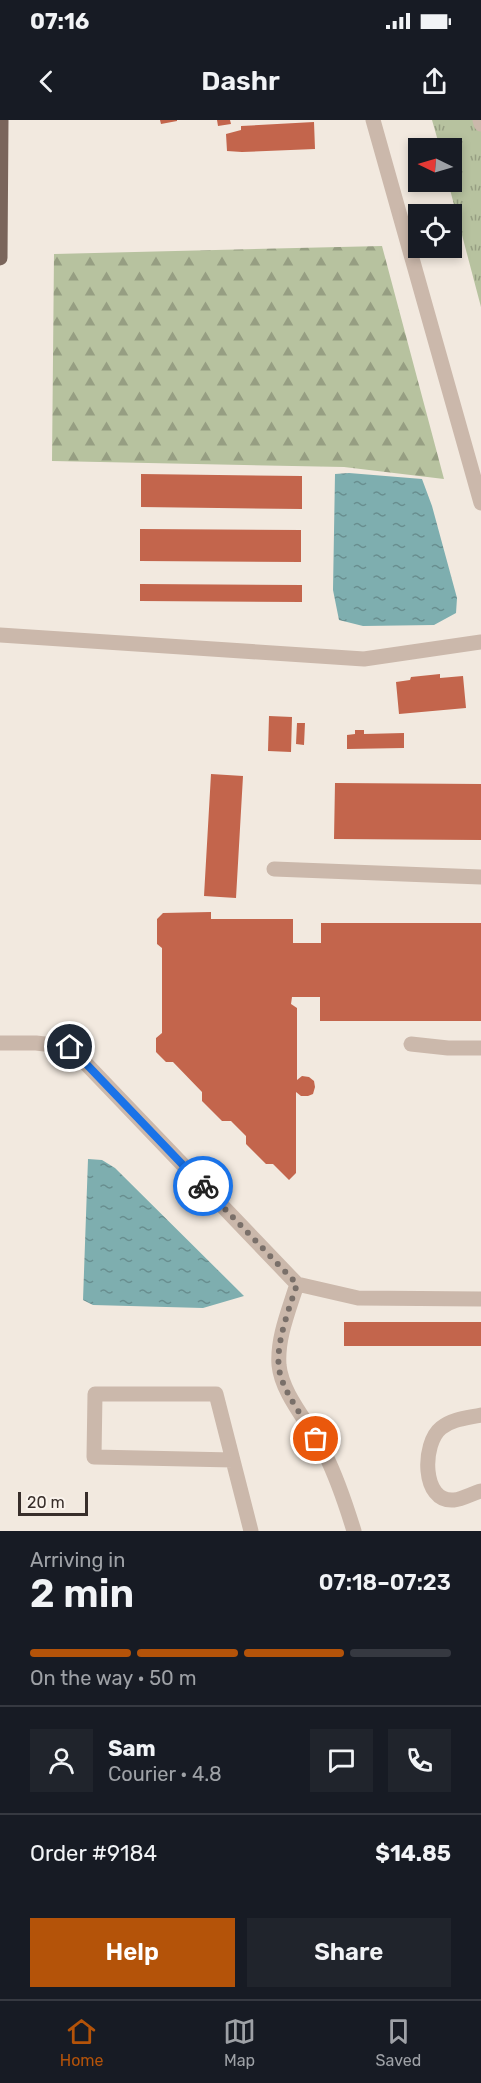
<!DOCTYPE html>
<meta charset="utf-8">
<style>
:root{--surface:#171b24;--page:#20242c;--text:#f1f3f6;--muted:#9ea1a6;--line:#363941;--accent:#b45309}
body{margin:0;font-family:Rubik,sans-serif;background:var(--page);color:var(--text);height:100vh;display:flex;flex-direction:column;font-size:22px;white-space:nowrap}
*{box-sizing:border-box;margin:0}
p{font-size:20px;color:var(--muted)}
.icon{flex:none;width:33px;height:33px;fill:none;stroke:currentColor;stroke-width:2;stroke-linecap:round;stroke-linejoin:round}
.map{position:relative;height:1411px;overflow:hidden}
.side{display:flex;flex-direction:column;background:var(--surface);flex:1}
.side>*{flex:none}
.needle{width:39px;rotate:275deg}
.fabs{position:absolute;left:408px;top:18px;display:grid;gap:12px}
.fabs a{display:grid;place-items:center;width:54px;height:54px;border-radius:0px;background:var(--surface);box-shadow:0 3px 9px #0003;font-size:30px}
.scale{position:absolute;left:18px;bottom:15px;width:70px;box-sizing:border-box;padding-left:6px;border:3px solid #382e2a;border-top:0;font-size:16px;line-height:21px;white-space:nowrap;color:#382e2a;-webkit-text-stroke:4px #faf3ec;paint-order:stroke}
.pin{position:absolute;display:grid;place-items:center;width:51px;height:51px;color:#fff;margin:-26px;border:3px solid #fff;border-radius:50%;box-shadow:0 2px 6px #0007}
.courier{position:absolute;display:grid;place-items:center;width:60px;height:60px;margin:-30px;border:4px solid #1a73e8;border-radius:50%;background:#fff;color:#222;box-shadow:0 2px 8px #0007}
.overview em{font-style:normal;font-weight:600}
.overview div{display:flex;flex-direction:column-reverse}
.overview{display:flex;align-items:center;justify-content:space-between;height:102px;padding:0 30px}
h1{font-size:39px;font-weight:600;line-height:45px}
.bar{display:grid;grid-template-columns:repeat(4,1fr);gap:9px 6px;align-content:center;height:72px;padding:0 30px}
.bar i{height:8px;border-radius:4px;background:var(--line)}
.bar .active{background:var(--accent)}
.bar p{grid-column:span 4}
.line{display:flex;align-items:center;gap:15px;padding:0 30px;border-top:2px solid var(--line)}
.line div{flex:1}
.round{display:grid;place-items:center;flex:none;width:63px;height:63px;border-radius:0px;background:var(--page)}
.action{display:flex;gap:12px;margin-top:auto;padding:12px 30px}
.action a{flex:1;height:69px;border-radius:0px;background:var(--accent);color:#fff;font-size:24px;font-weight:600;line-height:69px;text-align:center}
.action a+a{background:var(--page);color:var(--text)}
.status{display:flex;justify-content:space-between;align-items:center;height:42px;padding:0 30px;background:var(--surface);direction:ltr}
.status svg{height:16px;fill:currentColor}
header{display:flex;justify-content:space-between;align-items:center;height:78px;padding:0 30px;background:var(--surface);font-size:27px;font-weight:600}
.tabs{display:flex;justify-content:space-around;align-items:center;height:84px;border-top:2px solid var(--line);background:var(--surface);font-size:16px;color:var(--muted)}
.tabs a{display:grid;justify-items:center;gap:3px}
.tabs .active{color:var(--accent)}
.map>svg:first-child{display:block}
</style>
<div class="status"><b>07:16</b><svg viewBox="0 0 49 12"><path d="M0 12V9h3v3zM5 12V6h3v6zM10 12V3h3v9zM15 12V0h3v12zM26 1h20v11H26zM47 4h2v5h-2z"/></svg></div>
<header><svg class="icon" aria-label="back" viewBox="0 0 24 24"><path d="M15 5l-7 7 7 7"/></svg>Dashr<svg class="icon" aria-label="share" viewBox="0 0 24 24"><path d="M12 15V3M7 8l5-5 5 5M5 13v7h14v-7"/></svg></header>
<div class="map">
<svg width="481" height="1411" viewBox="0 0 481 1411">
<defs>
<pattern id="grass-tufts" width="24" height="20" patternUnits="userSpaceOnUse" patternTransform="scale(1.5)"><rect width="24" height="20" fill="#b7c29f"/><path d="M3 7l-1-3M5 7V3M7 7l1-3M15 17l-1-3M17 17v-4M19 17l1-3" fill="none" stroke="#969e82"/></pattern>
<pattern id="forest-firs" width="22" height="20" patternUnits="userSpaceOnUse" patternTransform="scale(1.5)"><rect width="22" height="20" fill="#b7c29f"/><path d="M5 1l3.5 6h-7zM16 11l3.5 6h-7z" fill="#969e82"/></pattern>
<pattern id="water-ripples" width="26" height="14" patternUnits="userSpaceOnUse" patternTransform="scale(1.5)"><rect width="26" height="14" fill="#7eaeaf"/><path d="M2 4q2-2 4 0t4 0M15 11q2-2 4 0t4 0" fill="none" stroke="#688e8f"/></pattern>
</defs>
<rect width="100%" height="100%" fill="#f2e9df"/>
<path fill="url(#grass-tufts)" d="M432 0H481V187L448 62H452V28H440Z"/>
<path fill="url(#forest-firs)" d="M382 126 444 359 344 347 52 341 54 134Z"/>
<path fill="url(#water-ripples)" d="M349 353 422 359 432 386 457 478 456 493 434 505 363 506 339 500 333 470 335 354Z
M88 1039 102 1040 115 1048 244 1176 203 1188 93 1185 83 1180Z"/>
<path fill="#c3654c" d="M160 0H177V1L161 4Z
M217 0H230L231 4 218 6Z
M314 2 315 29 242 32 227 31 226 14 241 10V6Z
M141 354 302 356V389L141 387Z
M140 409 301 410V442L140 441Z
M140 464 302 465V482L140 481Z
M440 554V558L463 556 466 588 399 594 396 562 410 560 411 557Z
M269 596 292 597 291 632 268 631Z
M297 603H305L304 625 296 624Z
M355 610H364V614L404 613V628L347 629V615L355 614Z
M211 654 243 656 236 778 204 776Z
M335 663 481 664V720L334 719Z
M211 792V799H293V823H321V803H481V901H320V877H292L291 884 297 888V960L302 956 309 957 314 961 315 967 313 974 308 976H301L296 972V1053L289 1060 273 1044H266L246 1024V1016L231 1001H222L202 981V972L173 942H166L156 932V918L162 913V828L157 824V799L163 793Z
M344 1202H481V1226H344Z"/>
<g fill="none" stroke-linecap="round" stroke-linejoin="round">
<path stroke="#cbb8ab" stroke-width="15" d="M373 0 481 383
M480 0 481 4
M0 515 364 539 481 522
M274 749 481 757
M0 923H36L70 927 297 1164 358 1178 481 1179
M411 924 448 928H481
M297 1164C289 1190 277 1218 279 1245 282 1276 312 1306 325 1334 337 1358 346 1385 354 1411
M481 1295C467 1298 452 1299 441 1308 422 1323 421 1383 454 1380 463 1379 473 1373 481 1371
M233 1340 94 1337 95 1274H216L251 1411"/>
<path stroke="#7a655b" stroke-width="15" d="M0 138 1 0"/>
</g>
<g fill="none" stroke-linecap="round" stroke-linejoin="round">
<path stroke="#796f69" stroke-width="6" stroke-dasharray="0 10.8" d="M203 1066 297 1164C289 1190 272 1231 281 1257 287 1277 305 1300 316 1319"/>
<path stroke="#1a73e8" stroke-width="8" d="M70 927 203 1066"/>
</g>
</svg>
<div class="fabs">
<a><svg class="needle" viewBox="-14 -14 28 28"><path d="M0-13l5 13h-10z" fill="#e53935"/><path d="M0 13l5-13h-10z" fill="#9ea1a6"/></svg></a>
<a><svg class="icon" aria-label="locate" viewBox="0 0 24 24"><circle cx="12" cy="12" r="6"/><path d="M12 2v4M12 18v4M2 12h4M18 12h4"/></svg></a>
</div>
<div class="scale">20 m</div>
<div class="pin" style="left:316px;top:1319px;background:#ea580c"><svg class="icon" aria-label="bag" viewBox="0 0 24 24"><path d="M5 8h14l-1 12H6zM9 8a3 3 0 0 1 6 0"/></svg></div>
<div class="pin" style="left:70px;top:927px;background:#1f2937"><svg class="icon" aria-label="home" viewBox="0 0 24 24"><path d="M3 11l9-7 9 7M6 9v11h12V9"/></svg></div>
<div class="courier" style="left:203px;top:1066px"><svg class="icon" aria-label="bike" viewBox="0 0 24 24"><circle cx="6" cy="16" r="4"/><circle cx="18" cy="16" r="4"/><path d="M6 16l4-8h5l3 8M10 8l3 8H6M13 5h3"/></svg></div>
</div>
<section class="side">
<div class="overview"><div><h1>2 min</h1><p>Arriving in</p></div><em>07:18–07:23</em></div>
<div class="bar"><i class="active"></i><i class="active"></i><i class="active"></i><i></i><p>On the way · 50 m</p></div>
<div class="line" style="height:108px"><a class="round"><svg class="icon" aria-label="person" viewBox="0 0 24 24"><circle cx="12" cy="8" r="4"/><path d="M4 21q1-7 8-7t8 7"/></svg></a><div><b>Sam</b><p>Courier · 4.8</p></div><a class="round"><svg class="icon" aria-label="chat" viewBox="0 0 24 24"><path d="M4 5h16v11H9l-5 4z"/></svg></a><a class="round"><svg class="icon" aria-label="phone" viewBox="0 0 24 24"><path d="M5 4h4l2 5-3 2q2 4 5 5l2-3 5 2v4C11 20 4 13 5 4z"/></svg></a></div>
<div class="line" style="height:78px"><div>Order #9184</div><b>$14.85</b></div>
<div class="action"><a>Help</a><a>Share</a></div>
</section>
<nav class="tabs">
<a class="active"><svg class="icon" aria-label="home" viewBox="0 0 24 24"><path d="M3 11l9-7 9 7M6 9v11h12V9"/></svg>Home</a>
<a><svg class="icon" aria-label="map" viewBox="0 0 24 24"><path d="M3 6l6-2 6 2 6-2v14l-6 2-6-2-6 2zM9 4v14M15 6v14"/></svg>Map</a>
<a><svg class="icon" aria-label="saved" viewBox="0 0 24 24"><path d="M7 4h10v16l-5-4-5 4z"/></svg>Saved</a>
</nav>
